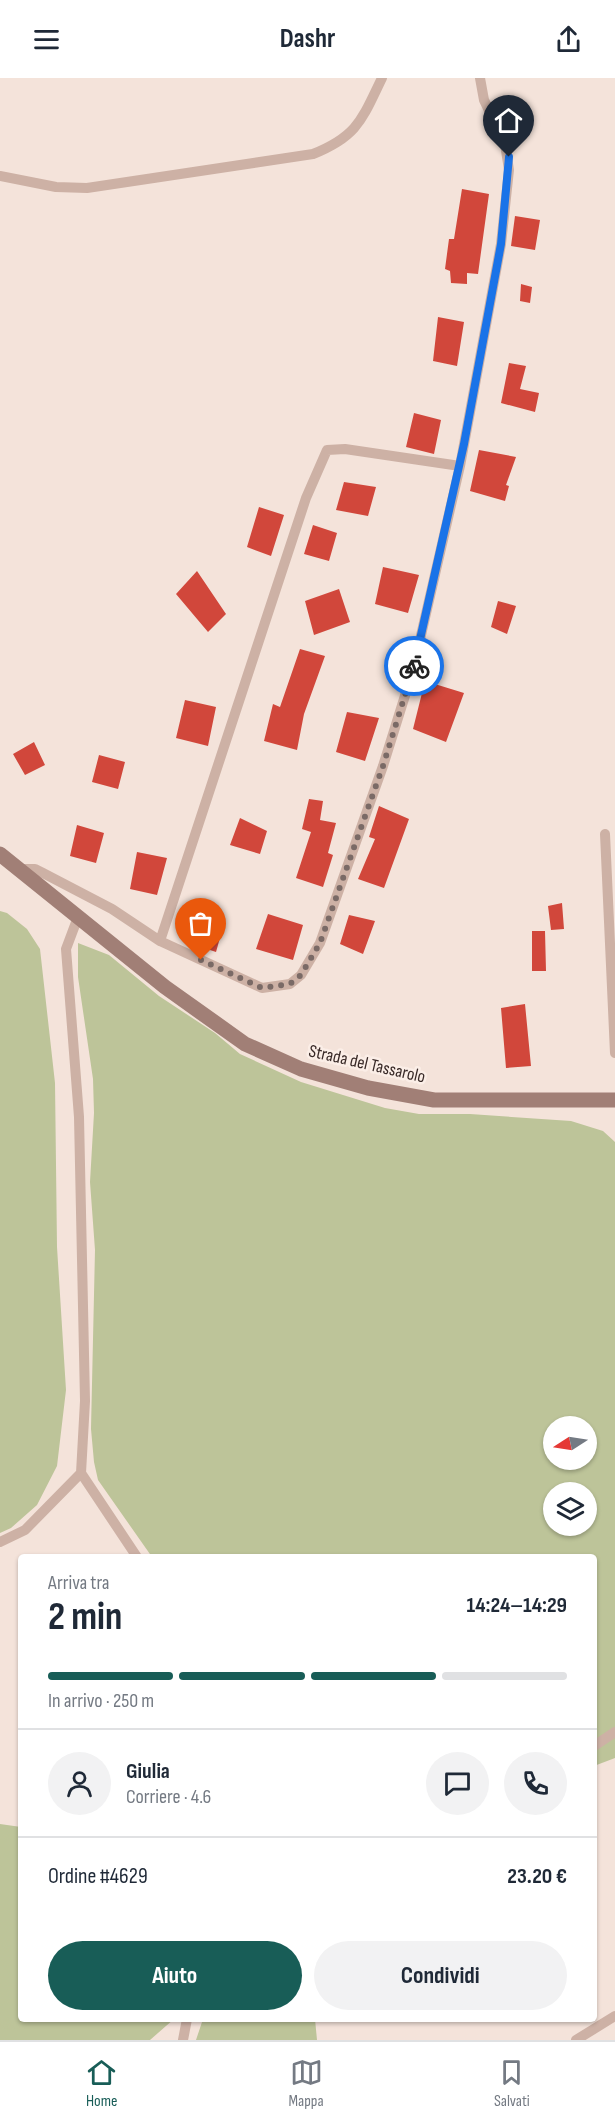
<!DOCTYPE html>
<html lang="it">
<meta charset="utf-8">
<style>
:root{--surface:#fff;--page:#f2f2f3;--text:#1f2937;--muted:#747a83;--line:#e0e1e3;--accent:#185d57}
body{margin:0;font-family:"Sofia Sans Condensed",sans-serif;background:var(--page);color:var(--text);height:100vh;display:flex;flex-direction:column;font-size:22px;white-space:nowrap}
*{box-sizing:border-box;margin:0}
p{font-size:20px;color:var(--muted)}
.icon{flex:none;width:33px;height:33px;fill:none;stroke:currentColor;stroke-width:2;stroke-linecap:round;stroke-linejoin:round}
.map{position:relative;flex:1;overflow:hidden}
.details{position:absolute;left:18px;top:1476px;width:579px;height:468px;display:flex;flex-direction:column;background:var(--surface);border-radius:6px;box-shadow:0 2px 4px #0004}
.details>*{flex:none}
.needle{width:39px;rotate:258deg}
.controls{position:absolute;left:543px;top:1338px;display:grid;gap:12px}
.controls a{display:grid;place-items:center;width:54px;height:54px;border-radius:50%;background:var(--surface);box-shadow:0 2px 4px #0004;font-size:30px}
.pin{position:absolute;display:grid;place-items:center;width:51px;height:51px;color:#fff;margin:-62px -26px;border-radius:50% 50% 50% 0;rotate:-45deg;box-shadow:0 0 6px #0007}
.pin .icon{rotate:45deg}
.courier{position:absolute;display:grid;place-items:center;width:60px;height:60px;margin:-30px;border:4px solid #1a73e8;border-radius:50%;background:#fff;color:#222;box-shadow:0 2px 8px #0007}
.headline em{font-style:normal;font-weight:700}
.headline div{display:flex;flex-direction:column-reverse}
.headline{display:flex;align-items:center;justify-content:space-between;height:102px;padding:0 30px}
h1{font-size:39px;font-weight:700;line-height:45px}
.bar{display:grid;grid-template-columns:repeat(4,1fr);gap:9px 6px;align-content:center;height:72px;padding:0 30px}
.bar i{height:8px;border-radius:4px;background:var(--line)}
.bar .selected{background:var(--accent)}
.bar p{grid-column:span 4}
.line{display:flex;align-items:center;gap:15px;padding:0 30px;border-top:2px solid var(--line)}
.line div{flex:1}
.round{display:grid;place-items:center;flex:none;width:63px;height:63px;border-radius:32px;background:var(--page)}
.button{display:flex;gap:12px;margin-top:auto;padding:12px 30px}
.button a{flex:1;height:69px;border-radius:36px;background:var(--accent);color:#fff;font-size:24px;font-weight:700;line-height:69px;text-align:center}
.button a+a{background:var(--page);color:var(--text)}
header{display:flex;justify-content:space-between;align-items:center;height:78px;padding:0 30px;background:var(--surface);font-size:27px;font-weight:700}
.menu{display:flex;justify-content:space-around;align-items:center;height:84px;border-top:2px solid var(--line);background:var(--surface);font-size:16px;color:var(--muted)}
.menu a{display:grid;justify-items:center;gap:3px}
.menu .selected{color:var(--accent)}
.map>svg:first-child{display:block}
</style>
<header><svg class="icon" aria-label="menu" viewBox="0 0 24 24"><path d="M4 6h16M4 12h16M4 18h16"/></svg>Dashr<svg class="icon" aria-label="share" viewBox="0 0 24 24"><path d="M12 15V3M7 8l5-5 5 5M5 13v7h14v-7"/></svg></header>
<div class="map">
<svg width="615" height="1962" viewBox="0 0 615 1962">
<rect width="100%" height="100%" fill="#f4e3da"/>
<path fill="#bdc499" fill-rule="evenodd" d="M0 833 7 835 27 851 40 871 55 1005 57 1169 66 1312 57 1388 37 1427 11 1450 0 1455Z
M78 865 109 877 159 918 215 955 240 976 301 1004 385 1030 419 1036H470L571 1043 603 1053 615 1064V1680L594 1688V1479H152L98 1402 94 1384 91 1351 95 1172 90 1104 94 1035 93 1001 78 899ZM554 1348H586V1382H554ZM554 1414H586V1448H554Z
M0 1746 21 1749V1941H174L150 1962H0Z
M203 1941H315L317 1962H196Z"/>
<path fill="#d1473b" d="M462 111 489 116 478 196 467 195V206L451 205 450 193 445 191 449 161H454Z
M515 138 540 142 535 172 511 168Z
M521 206 532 209 530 225 520 223Z
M438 239 464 244 457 288 433 283Z
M509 285 526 288 520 311 539 315 535 334 501 325Z
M414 335 441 342 434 376 406 369Z
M479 372 516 379 506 407 509 408 505 423 470 413Z
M344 404 376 409 368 438 336 432Z
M259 429 284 437 271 478 247 469Z
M313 447 337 455 329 483 304 476Z
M383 489 419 497 408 535 375 526Z
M197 493 226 536 208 554 176 516Z
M339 511 350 544 314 557 305 523Z
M498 523 516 528 507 556 491 549Z
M300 571 325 578 304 636 297 672 264 663 273 626 280 629Z
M425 603 464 615 446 664 413 651Z
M185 622 216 629 208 668 176 660Z
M347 634 379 640 365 683 336 674Z
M34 664 45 687 25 697 13 676Z
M99 677 125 684 118 711 92 704Z
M309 721 323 723 320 742 336 745 328 775 333 777 323 809 296 800 311 754 302 751Z
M379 728 409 741 384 810 358 801 375 761 369 759Z
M240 740 267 753 260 776 230 767Z
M77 747 104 755 96 785 70 778Z
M137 774 167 780 157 817 130 811Z
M562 825 564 851 551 852 548 828Z
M268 836 303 847 293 882 256 871Z
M349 837 375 843 363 876 340 866Z
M197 841 223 849 216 874 189 865Z
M532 853H545L546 893H532Z
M525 926 531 988 506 990 501 930Z"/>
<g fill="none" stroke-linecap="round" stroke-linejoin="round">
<path stroke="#cdb1a5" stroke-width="10" d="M0 98 56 109 87 110 313 76C358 58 362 41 382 0
M460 388 345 371 327 372 306 420 160 863 262 910 290 906 301 897 320 865 383 688 413 592 460 388 501 166 509 92 505 66 484 22 480 0
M605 756 615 975
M18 791H35L43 795 112 831 160 863
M78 839 66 871 79 1039 85 1323 81 1395
M0 1464 25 1452 81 1395 137 1479
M594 1668 615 1654
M183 1962 187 1941
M576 1962 615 1938"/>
<path stroke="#a17f76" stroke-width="15" d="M0 776 165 909 245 966 301 991 368 1010 434 1022H615"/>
</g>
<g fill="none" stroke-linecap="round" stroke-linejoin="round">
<path stroke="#7a6a66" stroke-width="6" stroke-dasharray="0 10.8" d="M201 882 262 910 290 906 301 897 320 865 383 688 414 588"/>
<path stroke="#1a73e8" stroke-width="8" d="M414 588 464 366 501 166 509 79"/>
</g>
<g text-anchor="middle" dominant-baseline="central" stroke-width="5" stroke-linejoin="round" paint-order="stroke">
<g font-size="18" fill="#382927" stroke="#fbeee7">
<text transform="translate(367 986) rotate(13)">Strada del Tassarolo</text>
</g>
</g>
</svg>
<div class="controls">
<a><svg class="needle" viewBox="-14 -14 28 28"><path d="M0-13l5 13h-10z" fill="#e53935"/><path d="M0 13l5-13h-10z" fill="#747a83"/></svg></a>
<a><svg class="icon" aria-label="layers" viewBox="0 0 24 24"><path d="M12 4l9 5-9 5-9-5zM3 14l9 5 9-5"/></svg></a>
</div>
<div class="pin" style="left:201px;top:882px;background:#ea580c"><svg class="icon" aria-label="bag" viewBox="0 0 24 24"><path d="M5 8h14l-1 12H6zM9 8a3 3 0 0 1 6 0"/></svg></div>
<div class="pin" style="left:509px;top:79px;background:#1f2937"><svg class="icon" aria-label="home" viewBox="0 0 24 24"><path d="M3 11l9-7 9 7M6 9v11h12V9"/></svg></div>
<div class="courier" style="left:414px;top:588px"><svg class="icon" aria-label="bike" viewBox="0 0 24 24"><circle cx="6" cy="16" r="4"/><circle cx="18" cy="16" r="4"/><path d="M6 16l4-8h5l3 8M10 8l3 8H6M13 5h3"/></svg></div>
<section class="details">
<div class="headline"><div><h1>2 min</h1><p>Arriva tra</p></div><em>14:24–14:29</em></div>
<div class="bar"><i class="selected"></i><i class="selected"></i><i class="selected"></i><i></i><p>In arrivo · 250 m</p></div>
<div class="line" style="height:108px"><a class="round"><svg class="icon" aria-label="person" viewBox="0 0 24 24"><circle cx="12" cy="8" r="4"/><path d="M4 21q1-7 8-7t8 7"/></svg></a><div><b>Giulia</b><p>Corriere · 4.6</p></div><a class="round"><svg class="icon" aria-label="chat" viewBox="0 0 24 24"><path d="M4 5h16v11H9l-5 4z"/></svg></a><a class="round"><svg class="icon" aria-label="phone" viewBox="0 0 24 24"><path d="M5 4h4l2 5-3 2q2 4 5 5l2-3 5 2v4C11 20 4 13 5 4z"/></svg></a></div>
<div class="line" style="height:78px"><div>Ordine #4629</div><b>23.20 €</b></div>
<div class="button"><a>Aiuto</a><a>Condividi</a></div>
</section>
</div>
<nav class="menu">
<a class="selected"><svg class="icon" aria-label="home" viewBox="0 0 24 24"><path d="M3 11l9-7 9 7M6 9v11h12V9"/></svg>Home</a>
<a><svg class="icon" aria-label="map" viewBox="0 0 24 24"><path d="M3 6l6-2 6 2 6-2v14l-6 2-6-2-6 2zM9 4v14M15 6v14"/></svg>Mappa</a>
<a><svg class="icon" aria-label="saved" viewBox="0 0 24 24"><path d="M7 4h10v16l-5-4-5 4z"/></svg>Salvati</a>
</nav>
